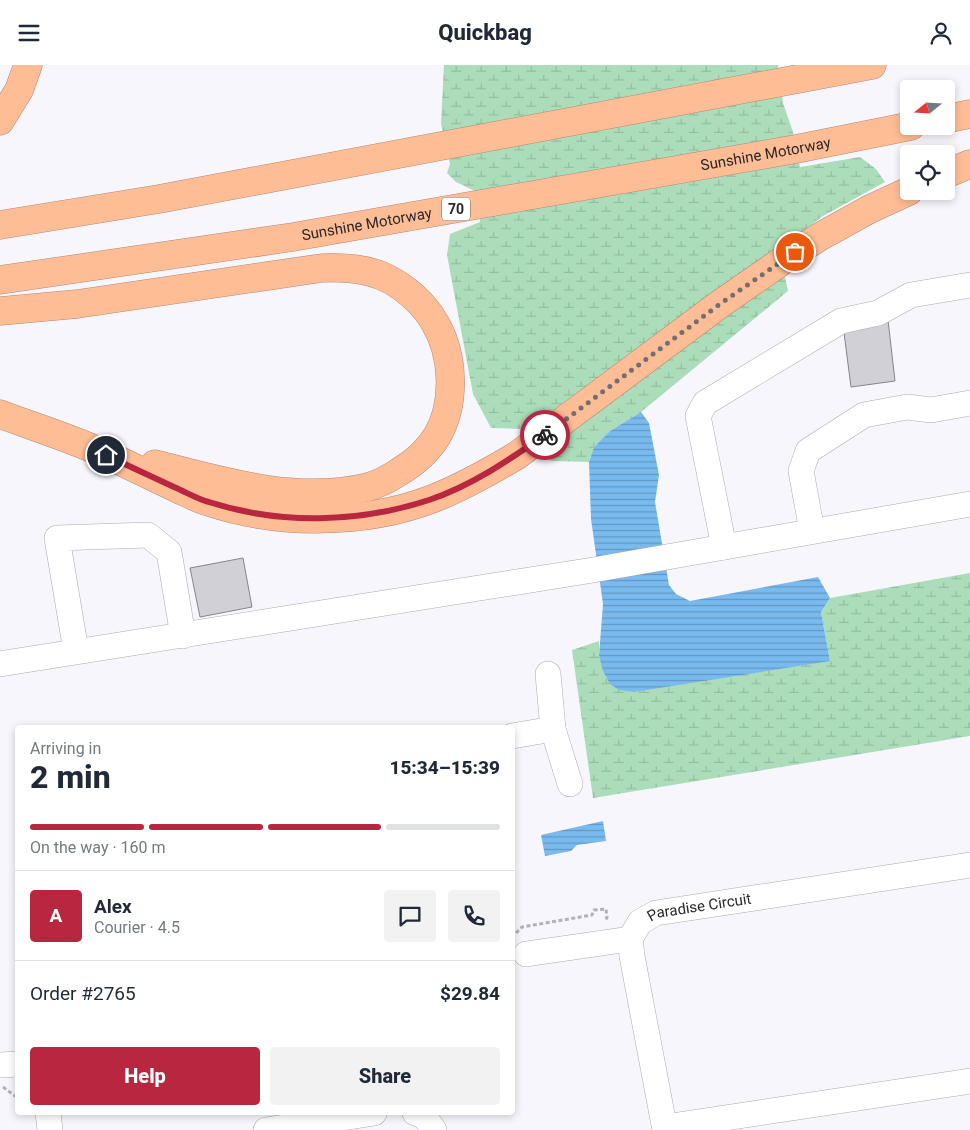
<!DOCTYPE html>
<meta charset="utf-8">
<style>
:root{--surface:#fff;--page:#f2f2f3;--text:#1f2937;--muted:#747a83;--line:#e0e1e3;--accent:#b82640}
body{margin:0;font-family:Roboto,sans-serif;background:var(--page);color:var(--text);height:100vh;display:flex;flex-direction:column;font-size:19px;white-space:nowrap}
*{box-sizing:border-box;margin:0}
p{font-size:16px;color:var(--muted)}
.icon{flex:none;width:28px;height:28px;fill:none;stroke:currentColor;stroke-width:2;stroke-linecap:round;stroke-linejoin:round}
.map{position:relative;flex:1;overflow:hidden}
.side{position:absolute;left:15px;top:660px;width:500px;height:390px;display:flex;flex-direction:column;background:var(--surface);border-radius:5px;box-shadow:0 2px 8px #0003}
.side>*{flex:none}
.needle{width:32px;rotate:252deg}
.fabs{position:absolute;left:900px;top:15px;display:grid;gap:10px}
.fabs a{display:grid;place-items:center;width:55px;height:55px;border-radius:5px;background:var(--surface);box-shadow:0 2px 8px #0003;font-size:25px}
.pin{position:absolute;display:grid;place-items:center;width:42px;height:42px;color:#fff;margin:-21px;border:2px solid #fff;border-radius:50%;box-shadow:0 1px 5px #0007}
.courier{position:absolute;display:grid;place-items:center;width:50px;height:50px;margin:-25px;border:4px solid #b82640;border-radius:50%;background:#fff;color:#222;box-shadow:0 1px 6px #0007}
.head em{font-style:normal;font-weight:800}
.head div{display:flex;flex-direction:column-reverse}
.head{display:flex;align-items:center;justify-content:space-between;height:85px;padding:0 15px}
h1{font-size:32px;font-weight:800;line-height:38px}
.bar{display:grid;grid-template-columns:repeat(4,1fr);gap:8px 5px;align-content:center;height:60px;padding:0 15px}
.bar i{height:6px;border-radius:4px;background:var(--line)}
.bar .selected{background:var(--accent)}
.bar p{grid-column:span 4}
.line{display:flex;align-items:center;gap:12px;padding:0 15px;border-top:1px solid var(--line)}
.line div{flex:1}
.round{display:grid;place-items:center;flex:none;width:52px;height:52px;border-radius:5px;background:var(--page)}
.action{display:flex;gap:10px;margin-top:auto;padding:10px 15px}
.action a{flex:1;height:58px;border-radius:5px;background:var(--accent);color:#fff;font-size:20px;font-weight:800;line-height:58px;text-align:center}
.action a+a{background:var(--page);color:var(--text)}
header{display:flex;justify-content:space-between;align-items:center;height:65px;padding:0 15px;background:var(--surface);font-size:22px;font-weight:800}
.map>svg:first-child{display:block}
</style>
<header><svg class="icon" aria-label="menu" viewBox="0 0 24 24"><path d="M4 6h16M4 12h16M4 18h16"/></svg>Quickbag<svg class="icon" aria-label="person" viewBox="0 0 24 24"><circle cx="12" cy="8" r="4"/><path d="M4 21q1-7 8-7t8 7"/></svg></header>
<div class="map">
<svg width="970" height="1065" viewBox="0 0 970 1065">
<defs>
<pattern id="wetland-marsh" width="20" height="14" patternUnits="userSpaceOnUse" patternTransform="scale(1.25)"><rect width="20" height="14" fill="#abddbb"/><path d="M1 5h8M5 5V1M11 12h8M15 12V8" fill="none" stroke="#93bea1"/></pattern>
<pattern id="water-rules" width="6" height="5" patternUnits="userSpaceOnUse" patternTransform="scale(1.25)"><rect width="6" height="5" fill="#79baef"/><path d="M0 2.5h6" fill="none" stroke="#6397c2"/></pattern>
</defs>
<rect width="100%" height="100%" fill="#f7f6fd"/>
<path fill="url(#wetland-marsh)" d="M444 0H778L783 38 793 67 800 102 860 92 876 104 885 117 823 151 779 184 788 226 641 347 610 366 594 382 589 397 551 396 542 355 522 364 491 363 473 329 447 190 450 169 480 157 475 126 456 117 447 108 450 99 441 59Z
M970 508V671L593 733 572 585 599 576V590L830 596 821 547 830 533Z"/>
<path fill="url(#water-rules)" d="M641 347 649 358 659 410 655 437 669 520 676 529 690 536 818 512 830 533 821 547 830 596 634 627 619 625 610 619 603 606 599 590 603 539 591 454 589 397 594 382 610 366Z
M603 756 606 776 577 780 571 786 545 791 541 770Z"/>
<path fill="#d1d0d7" stroke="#86858b" d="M888 255 895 316 851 322 843 260Z
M243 493 252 542 200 552 190 503Z"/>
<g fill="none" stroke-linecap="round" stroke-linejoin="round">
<defs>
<g id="minor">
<path d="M812 466 801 406 808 386 864 350 907 342 931 345 970 338"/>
<path d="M724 482 698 351 705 338 841 256 878 248 911 230 970 220"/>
<path d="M76 586 57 473 148 470 169 487 183 571"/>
<path d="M0 599 587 506 970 439"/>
<path d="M548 609 553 664 570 719"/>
<path d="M512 671 553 664"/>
<path d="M526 889 630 874"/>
<path d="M0 1000 18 999"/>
<path d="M48 1048 50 1065"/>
<path d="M415 1048 424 1051 434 1065"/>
<path d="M665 1062 970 1016"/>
<path d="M266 1065 374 1048"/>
<path id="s1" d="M665 1065 632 891 630 874 640 857 656 848 970 800"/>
</g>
<g id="highway">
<path d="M946 54 970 49"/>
<path d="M0 56 19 25 28 0"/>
<path d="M946 109 970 99"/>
<path d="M0 160 159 134 872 0"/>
<path id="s2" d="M0 215 293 172 796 84 911 61"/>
<path d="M0 246 77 239 322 203C343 202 363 203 382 211 403 220 424 238 435 258 454 290 456 339 437 371 428 386 414 398 399 407 390 413 379 419 368 422 297 439 224 417 155 399"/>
<path d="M0 349C29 360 60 370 89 382 118 394 146 409 174 422 186 427 197 434 209 437 278 460 364 460 432 434 461 423 489 407 516 391L720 239 782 196 821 171 870 144 909 126"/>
</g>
</defs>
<use href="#minor" stroke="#abaab1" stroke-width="26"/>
<use href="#highway" stroke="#b48870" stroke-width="29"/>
<path stroke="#b2b1b7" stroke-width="3" stroke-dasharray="4 2.5" stroke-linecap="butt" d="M516 868 522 862 592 850 594 845 606 844 607 853 604 855
M3 1022 15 1031H18"/>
<use href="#minor" stroke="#fff" stroke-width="25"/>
<use href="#highway" stroke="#ffbd95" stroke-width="28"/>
</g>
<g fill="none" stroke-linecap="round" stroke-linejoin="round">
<path stroke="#706f74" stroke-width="5" stroke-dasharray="0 9" d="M545 370 720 239 795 187"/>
<path stroke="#b82640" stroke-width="6" d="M106 390C128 401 151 411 174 422 186 427 197 434 209 437 281 460 358 458 429 435 471 421 509 395 545 370"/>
</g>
<g text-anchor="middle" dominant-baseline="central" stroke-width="5" stroke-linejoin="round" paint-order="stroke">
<rect fill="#fff" stroke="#68686a" stroke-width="1" x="442" y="132.5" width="28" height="23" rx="4"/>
<g font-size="14" font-weight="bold" fill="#28272a">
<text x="456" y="144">70</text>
</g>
<g font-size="15" fill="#28272a" stroke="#fff">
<text stroke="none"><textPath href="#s2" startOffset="776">Sunshine Motorway</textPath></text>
<text stroke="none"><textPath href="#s2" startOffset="371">Sunshine Motorway</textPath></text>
<text stroke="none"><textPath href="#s1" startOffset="276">Paradise Circuit</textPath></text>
</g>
</g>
</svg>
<div class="fabs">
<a><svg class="needle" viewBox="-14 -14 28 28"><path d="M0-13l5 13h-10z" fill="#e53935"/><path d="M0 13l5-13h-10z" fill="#747a83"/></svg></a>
<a><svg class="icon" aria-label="locate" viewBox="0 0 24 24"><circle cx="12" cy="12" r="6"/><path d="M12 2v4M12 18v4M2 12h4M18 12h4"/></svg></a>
</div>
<div class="pin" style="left:795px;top:187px;background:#ea580c"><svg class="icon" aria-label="bag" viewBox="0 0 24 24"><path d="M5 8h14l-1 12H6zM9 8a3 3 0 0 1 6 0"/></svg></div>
<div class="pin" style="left:106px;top:390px;background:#1f2937"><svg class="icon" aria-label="home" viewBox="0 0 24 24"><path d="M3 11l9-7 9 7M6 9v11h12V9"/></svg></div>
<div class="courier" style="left:545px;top:370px"><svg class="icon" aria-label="bike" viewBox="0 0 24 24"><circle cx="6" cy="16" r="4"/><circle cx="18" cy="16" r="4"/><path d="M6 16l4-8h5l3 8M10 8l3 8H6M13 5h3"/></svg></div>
<section class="side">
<div class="head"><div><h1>2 min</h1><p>Arriving in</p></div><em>15:34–15:39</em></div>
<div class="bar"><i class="selected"></i><i class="selected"></i><i class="selected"></i><i></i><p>On the way · 160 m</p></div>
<div class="line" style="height:90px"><b class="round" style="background:var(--accent);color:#fff">A</b><div><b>Alex</b><p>Courier · 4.5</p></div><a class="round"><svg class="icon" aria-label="chat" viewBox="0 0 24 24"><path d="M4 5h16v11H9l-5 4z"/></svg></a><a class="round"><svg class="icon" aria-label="phone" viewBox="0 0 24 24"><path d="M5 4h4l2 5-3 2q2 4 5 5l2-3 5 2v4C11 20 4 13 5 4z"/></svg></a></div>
<div class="line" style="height:65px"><div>Order #2765</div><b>$29.84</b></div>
<div class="action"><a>Help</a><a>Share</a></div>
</section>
</div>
